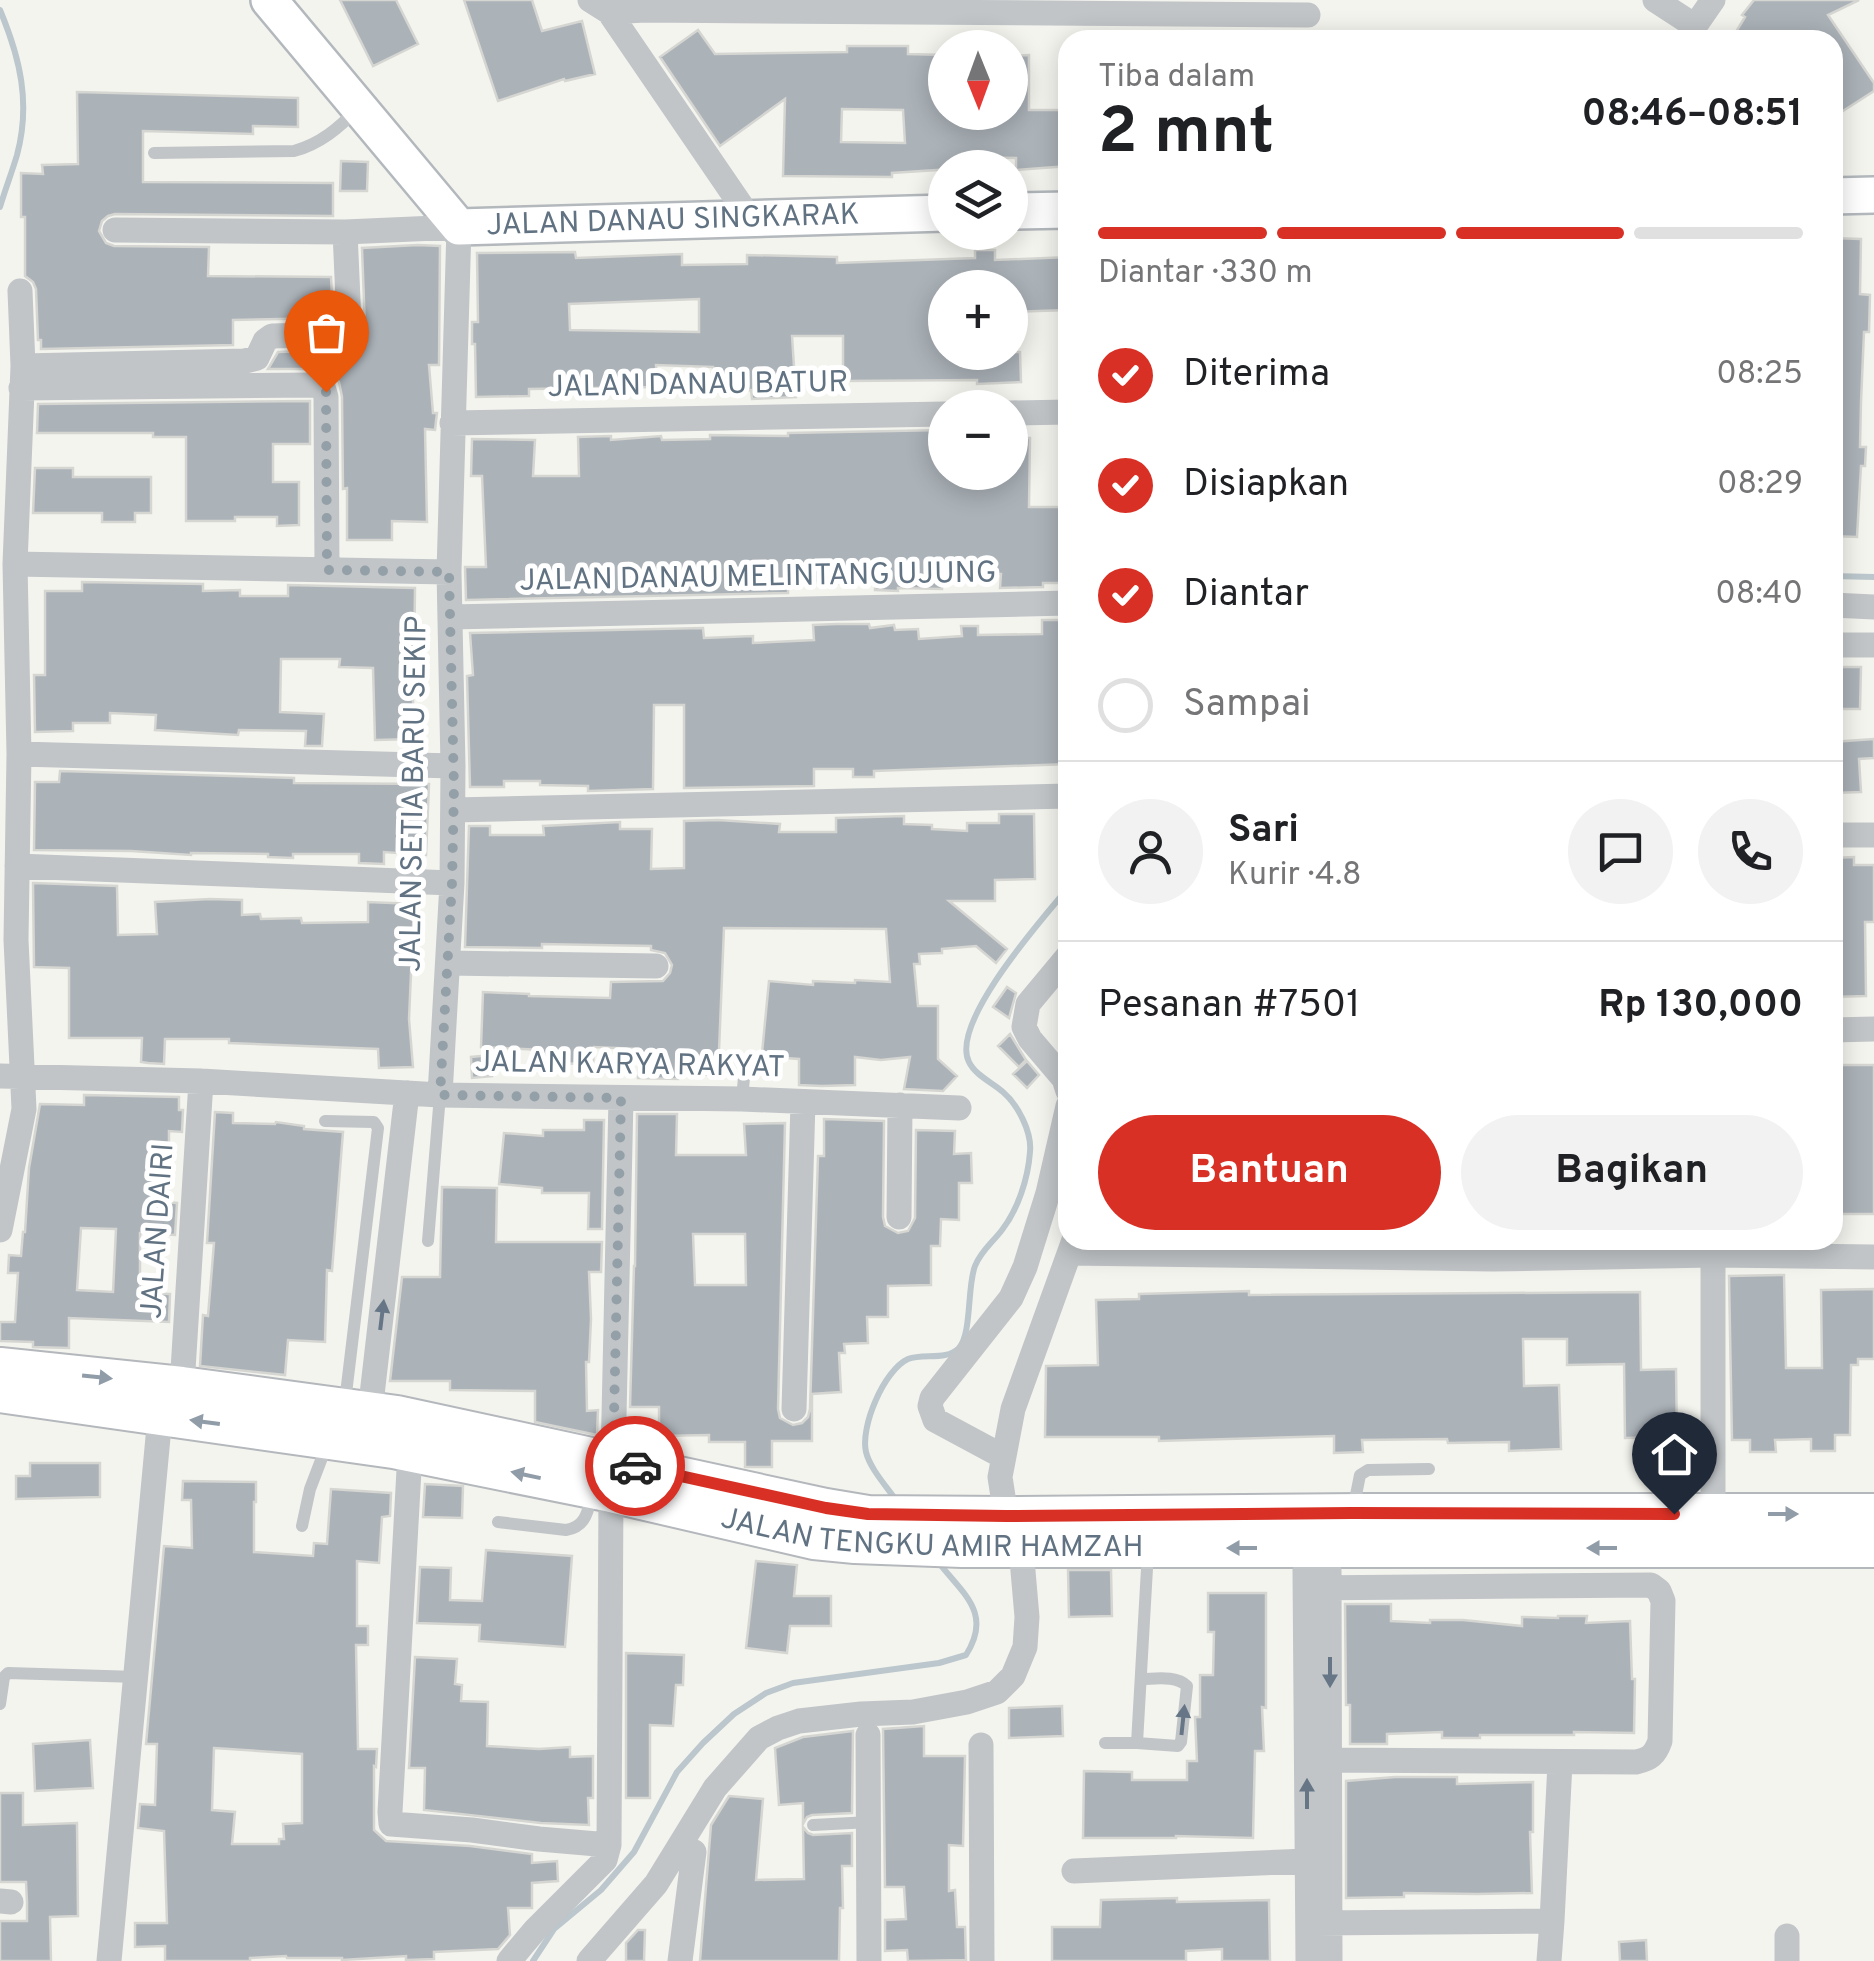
<!DOCTYPE html>
<html lang="id">
<meta charset="utf-8">
<style>
:root{--surface:#fff;--page:#f2f2f2;--text:#202124;--muted:#757577;--line:#e0e0e0;--accent:#d93025}
body{margin:0;font-family:Overpass,sans-serif;background:var(--page);color:var(--text);height:100vh;display:flex;flex-direction:column;font-size:38px;white-space:nowrap}
*{box-sizing:border-box;margin:0}
p{font-size:32px;color:var(--muted)}
.icon{flex:none;width:55px;height:55px;fill:none;stroke:currentColor;stroke-width:2;stroke-linecap:round;stroke-linejoin:round}
.map{position:relative;flex:1;overflow:hidden}
.details{position:absolute;left:1058px;top:30px;width:785px;height:1220px;display:flex;flex-direction:column;background:var(--surface);border-radius:30px;box-shadow:0 5px 25px #0003}
.details>*{flex:none}
.needle{width:65px;rotate:179deg}
.controls{position:absolute;left:928px;top:30px;display:grid;gap:20px}
.controls a{display:grid;place-items:center;width:100px;height:100px;border-radius:50%;background:var(--surface);box-shadow:0 5px 25px #0003;font-size:50px}
.pin{position:absolute;display:grid;place-items:center;width:85px;height:85px;color:#fff;margin:-102px -42px;border-radius:50% 50% 50% 0;rotate:-45deg;box-shadow:0 0 10px #0007}
.pin .icon{rotate:45deg}
.courier{position:absolute;display:grid;place-items:center;width:100px;height:100px;margin:-50px;border:8px solid #d93025;border-radius:50%;background:#fff;color:#222;box-shadow:0 2px 12px #0007}
.summary em{font-style:normal;font-weight:700}
.summary div{display:flex;flex-direction:column-reverse}
.summary{display:flex;align-items:center;justify-content:space-between;height:170px;padding:0 40px}
h1{font-size:65px;font-weight:700;line-height:75px}
.bar{display:grid;grid-template-columns:repeat(4,1fr);gap:15px 10px;align-content:center;height:120px;padding:0 40px}
.bar i{height:12px;border-radius:8px;background:var(--line)}
.bar .current{background:var(--accent)}
.bar p{grid-column:span 4}
.line{display:flex;align-items:center;gap:25px;padding:0 40px;border-top:2px solid var(--line)}
.line div{flex:1}
.round{display:grid;place-items:center;flex:none;width:105px;height:105px;border-radius:52px;background:var(--page)}
ol{padding:0 40px;list-style:none}
li{display:flex;align-items:center;gap:30px;height:110px}
li p{margin-inline-start:auto}
li .icon{padding:10px;border-radius:50%;background:var(--accent);color:#fff;stroke-width:4}
li:last-child{color:var(--muted)}
li i{width:55px;height:55px;border:5px solid var(--line);border-radius:50%}
.action{display:flex;gap:20px;margin-top:auto;padding:20px 40px}
.action a{flex:1;height:115px;border-radius:60px;background:var(--accent);color:#fff;font-size:40px;font-weight:700;line-height:115px;text-align:center}
.action a+a{background:var(--page);color:var(--text)}
.map>svg:first-child{display:block}
</style>
<div class="map">
<svg width="1874" height="1961" viewBox="0 0 1874 1961">
<rect width="100%" height="100%" fill="#f4f4ef"/>
<g fill="none" stroke-linecap="round" stroke-linejoin="round">
<path stroke="#bbc7cc" stroke-width="6" d="M0 10C20 58 31 103 17 155 12 172 5 190 0 207
M1832 576 1874 577
M898 1503C888 1488 870 1469 866 1452 860 1427 884 1370 908 1359 924 1353 946 1361 959 1348 972 1333 967 1286 975 1266 981 1251 992 1243 1002 1230 1018 1209 1028 1179 1030 1152 1032 1132 1018 1105 1003 1092 993 1083 975 1075 969 1062 949 1023 1044 917 1068 888
M533 1961 554 1929 601 1890 634 1852 677 1772 703 1743 734 1714 766 1693 793 1683 939 1663 966 1655C994 1611 960 1592 936 1559"/>
</g>
<path fill="#abb2b8" stroke="#d5d5d2" stroke-width="2.5" fill-rule="evenodd" d="M340 0H396L418 44 373 66Z
M464 0H532L542 31 582 21 595 74 565 81 564 79 498 101Z
M1754 0H1859L1828 15 1874 83V91L1832 118V40H1731L1745 17 1742 15Z
M698 30 715 54 847 52V46H908V54L945 55V115L1010 116V56L1029 55V110H1068V166L1016 170V158L967 157V168L892 173V177L783 176 785 99 720 146 660 57ZM842 109 903 110 905 143 841 142Z
M77 92 298 98V127L253 126V134L143 131V182L333 183V216L115 214 108 216 102 221 99 231 106 243 114 246 209 247 208 276 331 277 333 318 233 320V345L41 349V340H38L36 289 33 282 25 276V217H21V173L43 174 42 165 78 164Z
M341 161 368 162 367 191H340Z
M1832 238 1861 239 1860 294 1870 295 1869 332H1864L1861 402 1860 447H1866L1865 466H1861L1857 537 1832 536Z
M418 245 440 246 439 365H429L433 413H437L435 430 425 429 427 522 392 521V540H347V488L343 489 342 397 339 382 333 375 318 369H268L278 352 343 350 354 346 364 335 365 328 362 248Z
M975 250H995V260L1068 257V310L1010 312V288H945V352H1020L1021 382 977 384V380L843 381V336H792L796 397 752 399 751 390 714 391 713 367 656 365 657 387 529 389V396L476 397 475 344H472V322H478L477 253 575 252 576 258 682 254V265L747 264V255L837 257V263L975 258ZM699 299V332L570 330 569 304Z
M310 401V444H273V482H299V525L277 526V517H235V521H186V437H153V433H37L38 404Z
M945 430V472L950 474 995 476V472H1010V438H1030L1029 507H1068V583H1043V587L1000 588 1001 574 942 572V589L898 588V591L875 590V583H788V593L466 600 465 567H486L482 476H471L472 439 535 440 533 476H579L578 437 611 436V440L661 436 662 440 710 439V435L788 436V433Z
M35 468H73V477H151V513H135V522H102V513H33Z
M82 582 203 584V591L240 590V596H288V585L415 588 414 665H412L414 739 375 740 373 668 339 667 340 659H281L280 712 324 714 322 746H305L306 731 239 730 238 735 155 730 156 715 110 713V723H73V731L35 732 34 675H45V591H82Z
M1042 620H1068V764L874 771V777H853V769H814V786L684 788V705H654L653 789 588 791V786L540 785V781H504V787H470L467 676 473 675 470 633 703 628 704 638 753 636V643L814 640 813 625 836 624H869L870 628 894 625 895 630 918 629 919 639 962 636 961 626H978V635L1042 634Z
M1832 667H1861L1860 709H1832Z
M1874 739V758L1859 759 1861 792 1832 793V742Z
M60 771 294 778V783L429 784 426 855 384 852V864L359 863V854H293V858L268 857V854L191 853V855L131 851 34 850 35 782H59Z
M999 814H1034L1035 879 995 880V901H949L1007 949 996 963 976 946 942 949V953L919 954 920 964H914L918 1006H938V1059L957 1076 943 1091 904 1089 910 1057 881 1060 855 1057V1085L822 1086 799 1085V1059L770 1057 762 1053 769 981 813 985V981L855 983V980L890 982 886 929 724 928 718 1075 678 1073V1079L638 1078 639 1049 594 1047 593 1064 542 1063V1050L481 1047 483 992 529 994V996L610 998 611 982 663 981 670 973 672 965 665 953 651 950V946L542 944V948L465 947 469 826H490V835H544L543 826 620 822V829H652L651 869 684 868V821L718 820 780 824 779 832H836V818L904 816V824L932 825V829L967 831V823H999Z
M1854 857V865H1874V922H1865L1866 996 1832 997V858Z
M33 883 117 886 118 935 157 934 155 902 210 899 242 900V915L260 914 261 919 301 918 302 923 368 922V902L414 904 409 1019 413 1067 379 1068 378 1049 229 1043V1039H165L164 1064 148 1063 141 1062 142 1038H69V968L34 967Z
M1007 987 1016 993 1009 1018 993 1007Z
M1010 1034 1026 1060 1019 1067 998 1046Z
M491 1055 492 1076 472 1078 471 1057Z
M1027 1061 1039 1075 1027 1088 1013 1074Z
M1838 1065H1874V1214H1832V1088H1839Z
M84 1095 179 1097V1110H183L182 1132 169 1131V1155H164V1202L177 1203 175 1235 140 1233V1293L170 1294 169 1322 69 1318V1348L33 1347V1342L0 1341V1322H15L18 1273H8L9 1255 21 1256 23 1232H25L29 1168 40 1104 84 1105ZM81 1228 116 1229 113 1292 77 1290Z
M215 1112 233 1113V1123L275 1124 276 1122 304 1126V1129L343 1132 332 1271 327 1270 325 1342 288 1340 285 1375 200 1366 203 1315 208 1316 214 1243H207Z
M637 1114H677L676 1155H746L744 1124 785 1123 778 1409 780 1418 793 1425 802 1423 808 1417 810 1409 818 1156H824V1119L884 1121 883 1217 885 1226 898 1233 908 1231 915 1218 916 1130 955 1131 954 1154 971 1153 972 1183H959V1220L941 1219 940 1246H931V1285L888 1286V1317H867L868 1343 844 1344 845 1353H839L841 1392 812 1394V1441H772V1467H745V1442H709V1435L659 1436V1407H630L634 1266H635ZM693 1234H745L746 1285H695Z
M584 1120H604L602 1229H588L589 1193H542V1188L499 1184 504 1133 543 1136V1130H584Z
M442 1187 497 1188 496 1242H602L601 1272H589L591 1319 589 1362H586L587 1411 598 1410 597 1435 535 1422V1391L450 1390V1381H390L402 1277H440Z
M1784 1275 1786 1368H1822L1821 1290 1874 1289V1359H1858V1365H1851L1850 1435H1835V1451H1811V1439L1775 1440 1776 1452H1750V1440H1732L1729 1276Z
M1249 1291V1295L1640 1292 1641 1370 1676 1369 1677 1437 1625 1438 1624 1364 1567 1365V1339H1523L1524 1386 1559 1385 1561 1449 1509 1451V1442L1448 1443 1447 1439 1362 1440 1363 1452 1334 1453V1436L1159 1441V1437H1045L1046 1366 1098 1365 1096 1300 1139 1299V1294Z
M30 1463H100V1497L16 1499V1476H30Z
M183 1481 256 1482V1502H254V1552L313 1556 314 1543 327 1544 331 1489 391 1493 390 1516 382 1517 379 1563 357 1561V1626H368V1645H356L358 1749H377L376 1767 374 1766V1830L386 1841 470 1846 532 1854V1863L557 1861 558 1881 532 1883V1908H508L510 1935 498 1949 434 1952V1959L406 1960V1956L342 1960V1958H287L286 1956 250 1958V1961H165V1946L135 1947V1923H167L164 1831 138 1828 140 1804 155 1805 157 1744H146L164 1546 192 1548 191 1500H182ZM214 1748 302 1754V1823L283 1824 284 1839H279V1844H232L235 1812 212 1810Z
M425 1484 463 1486 462 1518 423 1517Z
M486 1550 572 1556 565 1647 479 1641 480 1625 417 1623 420 1567 451 1568 450 1600 482 1601Z
M756 1561 797 1565 794 1596H831V1626H790L787 1653 746 1648Z
M1068 1570H1111L1112 1616 1069 1617Z
M1208 1593H1266V1708L1262 1707 1264 1751H1255L1253 1838 1176 1836V1838H1083L1084 1771 1132 1772V1780H1187V1761H1197L1195 1717H1200V1675H1213L1214 1632H1208Z
M1345 1604H1391V1621L1430 1623V1620H1463L1522 1626V1617L1558 1618V1616H1587L1586 1623 1630 1621 1632 1679H1635L1634 1733 1574 1732V1735H1480V1738H1442V1732L1387 1734V1744H1350V1705H1346Z
M626 1653 684 1655 683 1685H676L673 1726 650 1725V1798H626Z
M415 1657 457 1659 455 1684 462 1685 461 1701 488 1702 487 1746 539 1749 570 1747V1757L593 1756V1798H588L589 1825 541 1823 424 1810 425 1768H409Z
M1062 1706 1063 1736 1009 1738V1708Z
M924 1726V1756H965L963 1846 949 1845V1891L955 1890 957 1927H965L966 1960 908 1961 907 1950 885 1951V1920L906 1919 904 1887H885L883 1729Z
M853 1731 852 1813 812 1815 807 1817 803 1824V1803L779 1805 775 1748 803 1737Z
M90 1740 93 1788 35 1791 33 1744Z
M1395 1777H1457V1784L1533 1782V1832H1530L1532 1893 1477 1894 1404 1893V1897L1346 1898V1781Z
M0 1793H23V1825L77 1823 78 1916 50 1917 51 1961H0V1921H27V1902L26 1882H0Z
M729 1796 763 1799 756 1880 804 1879 803 1827 808 1833 813 1835 852 1833V1866H842L843 1908H840L839 1961H700L711 1825Z
M1177 1898V1902L1269 1900 1270 1961H1222V1949L1186 1951V1961H1052V1927H1100L1101 1900Z
M638 1930H645L644 1961H626V1943Z
M1646 1940 1647 1961H1620L1619 1942Z"/>
<g fill="none" stroke-linecap="round" stroke-linejoin="round">
<defs>
<g id="secondary">
<path id="s1" d="M269 0 459 227 945 213"/>
<path d="M1832 196 1874 195"/>
<path d="M1010 211 1068 210"/>
</g>
<g id="primary">
<path d="M0 1367 182 1386 397 1415 826 1508 868 1515 1006 1516 1362 1513H1874"/>
<path id="s2" d="M0 1393 393 1449 611 1493 814 1540 855 1544 962 1548H1874"/>
</g>
</defs>
<use href="#secondary" stroke="#b3b8bd" stroke-width="40"/>
<use href="#primary" stroke="#b4b8bc" stroke-width="42"/>
<path stroke="#c1c5c8" stroke-width="12" d="M154 153 294 151C320 144 339 128 357 109
M742 1099 745 1067 749 1064 763 1063
M325 1121 374 1122 378 1128 345 1402
M428 1241 440 1095
M1353 1510 1360 1475 1368 1470 1429 1469
M498 1522 566 1530C587 1527 588 1509 593 1492
M302 1526 310 1489 328 1442
M1141 1679C1155 1679 1176 1675 1187 1686L1181 1742 1178 1746 1137 1743 1148 1551
M0 1704 4 1677 8 1673 137 1677
M1105 1743H1137
M813 1825 870 1822"/>
<path stroke="#c1c5c8" stroke-width="25" d="M590 0 609 12 645 10 1308 15
M1655 0 1695 26
M609 12 749 217
M1691 38 1695 26 1713 0
M115 230 345 232 459 227 449 572 453 766 452 883 440 1095
M20 291 23 366
M21 388 314 385 323 387 326 397 327 570
M1010 413 1068 412
M452 423 945 414
M15 564 449 572
M1832 605 1874 607
M450 617 1068 603
M1832 645H1874
M19 754 453 766
M453 810 1068 796
M1832 835H1874
M17 866 452 883
M1068 956 1028 1004 1024 1027 1030 1039 1064 1079 1068 1091
M448 963 656 966
M1832 1030 1874 1029
M0 1076 201 1081 440 1095 742 1099 959 1108
M899 1217 900 1105
M0 1230 24 1109 16 940 19 754 15 564 23 366 245 361 257 358 265 341 272 336 343 334 349 328V322L345 232
M1070 1253 1493 1259 1713 1255 1874 1257
M182 1386 201 1081
M794 1409 803 1102
M370 1412 407 1093
M410 1452 390 1812 391 1824 472 1830 539 1839 609 1845 605 1860 535 1930 509 1961
M1002 1456 935 1420 930 1406 932 1398 1011 1298 1025 1267 1048 1193 1068 1106
M613 1461 621 1098
M1006 1516 1000 1477 1013 1409 1074 1240
M1713 1528V1255
M1305 1571 1308 1961
M1329 1571 1330 1961
M1306 1588 1651 1585 1659 1591 1663 1601 1660 1741C1655 1755 1650 1759 1636 1762L1330 1760
M868 1735 869 1961
M981 1745 982 1961
M609 1845 611 1493
M1074 1871 1307 1861
M0 1901 11 1902
M1552 1921 1560 1763
M1317 1923 1552 1921 1549 1961
M109 1961 160 1416
M589 1961 656 1884 715 1788 759 1738 778 1728 799 1721 861 1714 913 1712 967 1702 997 1692 1013 1676 1025 1647 1027 1617 1021 1548
M680 1961 694 1852
M1787 1961V1936"/>
<use href="#secondary" stroke="#fff" stroke-width="35"/>
<use href="#primary" stroke="#fff" stroke-width="38"/>
</g>
<defs><path id="oneway-solid" d="M-6-.8H1V-3.2L6.5 0L1 3.2V.8H-6Z" transform="scale(2.5)"/></defs>
<g fill="#667686">
<use href="#oneway-solid" transform="translate(382 1315) rotate(-83)"/>
<use href="#oneway-solid" transform="translate(1330 1672) rotate(90)"/>
<use href="#oneway-solid" transform="translate(1183 1720) rotate(-84)"/>
<use href="#oneway-solid" transform="translate(1307 1794) rotate(-90)"/>
</g>
<g fill="#909ca8">
<use href="#oneway-solid" transform="translate(97 1377) rotate(6)"/>
<use href="#oneway-solid" transform="translate(205 1422) rotate(-172)"/>
<use href="#oneway-solid" transform="translate(526 1475) rotate(-168)"/>
<use href="#oneway-solid" transform="translate(1783 1514)"/>
<use href="#oneway-solid" transform="translate(1242 1548) rotate(-180)"/>
<use href="#oneway-solid" transform="translate(1602 1548) rotate(-180)"/>
</g>
<g fill="none" stroke-linecap="round" stroke-linejoin="round">
<path stroke="#94a0a8" stroke-width="10" stroke-dasharray="0 18" d="M326 392 327 570 449 572 454 788 452 883 440 1095 621 1098 613 1461 635 1466"/>
<path stroke="#d93025" stroke-width="12" d="M635 1466 826 1508 868 1514 1006 1516 1352 1513 1674 1514"/>
</g>
<g text-anchor="middle" dominant-baseline="central" stroke-width="10" stroke-linejoin="round" paint-order="stroke">
<g font-size="30" fill="#617282" stroke="#fff">
<text stroke="none"><textPath href="#s1" startOffset="510">JALAN DANAU SINGKARAK</textPath></text>
<text transform="translate(698 386) rotate(-1)">JALAN DANAU BATUR</text>
<text transform="translate(758 578) rotate(-1)">JALAN DANAU MELINTANG UJUNG</text>
<text transform="translate(415 794) rotate(-89)">JALAN SETIA BARU SEKIP</text>
<text transform="translate(630 1066) rotate(1)">JALAN KARYA RAKYAT</text>
<text transform="translate(159 1231) rotate(-86)">JALAN DAIRI</text>
<text stroke="none"><textPath href="#s2" startOffset="945">JALAN TENGKU AMIR HAMZAH</textPath></text>
</g>
</g>
</svg>
<div class="controls">
<a><svg class="needle" viewBox="-14 -14 28 28"><path d="M0-13l5 13h-10z" fill="#e53935"/><path d="M0 13l5-13h-10z" fill="#757577"/></svg></a>
<a><svg class="icon" aria-label="layers" viewBox="0 0 24 24"><path d="M12 4l9 5-9 5-9-5zM3 14l9 5 9-5"/></svg></a>
<a>+</a>
<a>−</a>
</div>
<div class="pin" style="left:326px;top:392px;background:#ea580c"><svg class="icon" aria-label="bag" viewBox="0 0 24 24"><path d="M5 8h14l-1 12H6zM9 8a3 3 0 0 1 6 0"/></svg></div>
<div class="pin" style="left:1674px;top:1514px;background:#1f2937"><svg class="icon" aria-label="home" viewBox="0 0 24 24"><path d="M3 11l9-7 9 7M6 9v11h12V9"/></svg></div>
<div class="courier" style="left:635px;top:1466px"><svg class="icon" aria-label="car" viewBox="0 0 24 24"><path d="M5 17H2v-5l4-1 3-4h7l3 4 3 1v5h-3M9 17h6M6 11h13"/><circle cx="7" cy="17" r="2"/><circle cx="17" cy="17" r="2"/></svg></div>
<section class="details">
<div class="summary"><div><h1>2 mnt</h1><p>Tiba dalam</p></div><em>08:46–08:51</em></div>
<div class="bar"><i class="current"></i><i class="current"></i><i class="current"></i><i></i><p>Diantar · 330 m</p></div>
<ol>
<li><svg class="icon" aria-label="check" viewBox="0 0 24 24"><path d="M5 12l5 5 9-10"/></svg>Diterima<p>08:25</p></li>
<li><svg class="icon" aria-label="check" viewBox="0 0 24 24"><path d="M5 12l5 5 9-10"/></svg>Disiapkan<p>08:29</p></li>
<li><svg class="icon" aria-label="check" viewBox="0 0 24 24"><path d="M5 12l5 5 9-10"/></svg>Diantar<p>08:40</p></li>
<li><i></i>Sampai</li>
</ol>
<div class="line" style="height:180px"><a class="round"><svg class="icon" aria-label="person" viewBox="0 0 24 24"><circle cx="12" cy="8" r="4"/><path d="M4 21q1-7 8-7t8 7"/></svg></a><div><b>Sari</b><p>Kurir · 4.8</p></div><a class="round"><svg class="icon" aria-label="chat" viewBox="0 0 24 24"><path d="M4 5h16v11H9l-5 4z"/></svg></a><a class="round"><svg class="icon" aria-label="phone" viewBox="0 0 24 24"><path d="M5 4h4l2 5-3 2q2 4 5 5l2-3 5 2v4C11 20 4 13 5 4z"/></svg></a></div>
<div class="line" style="height:130px"><div>Pesanan #7501</div><b>Rp 130,000</b></div>
<div class="action"><a>Bantuan</a><a>Bagikan</a></div>
</section>
</div>
